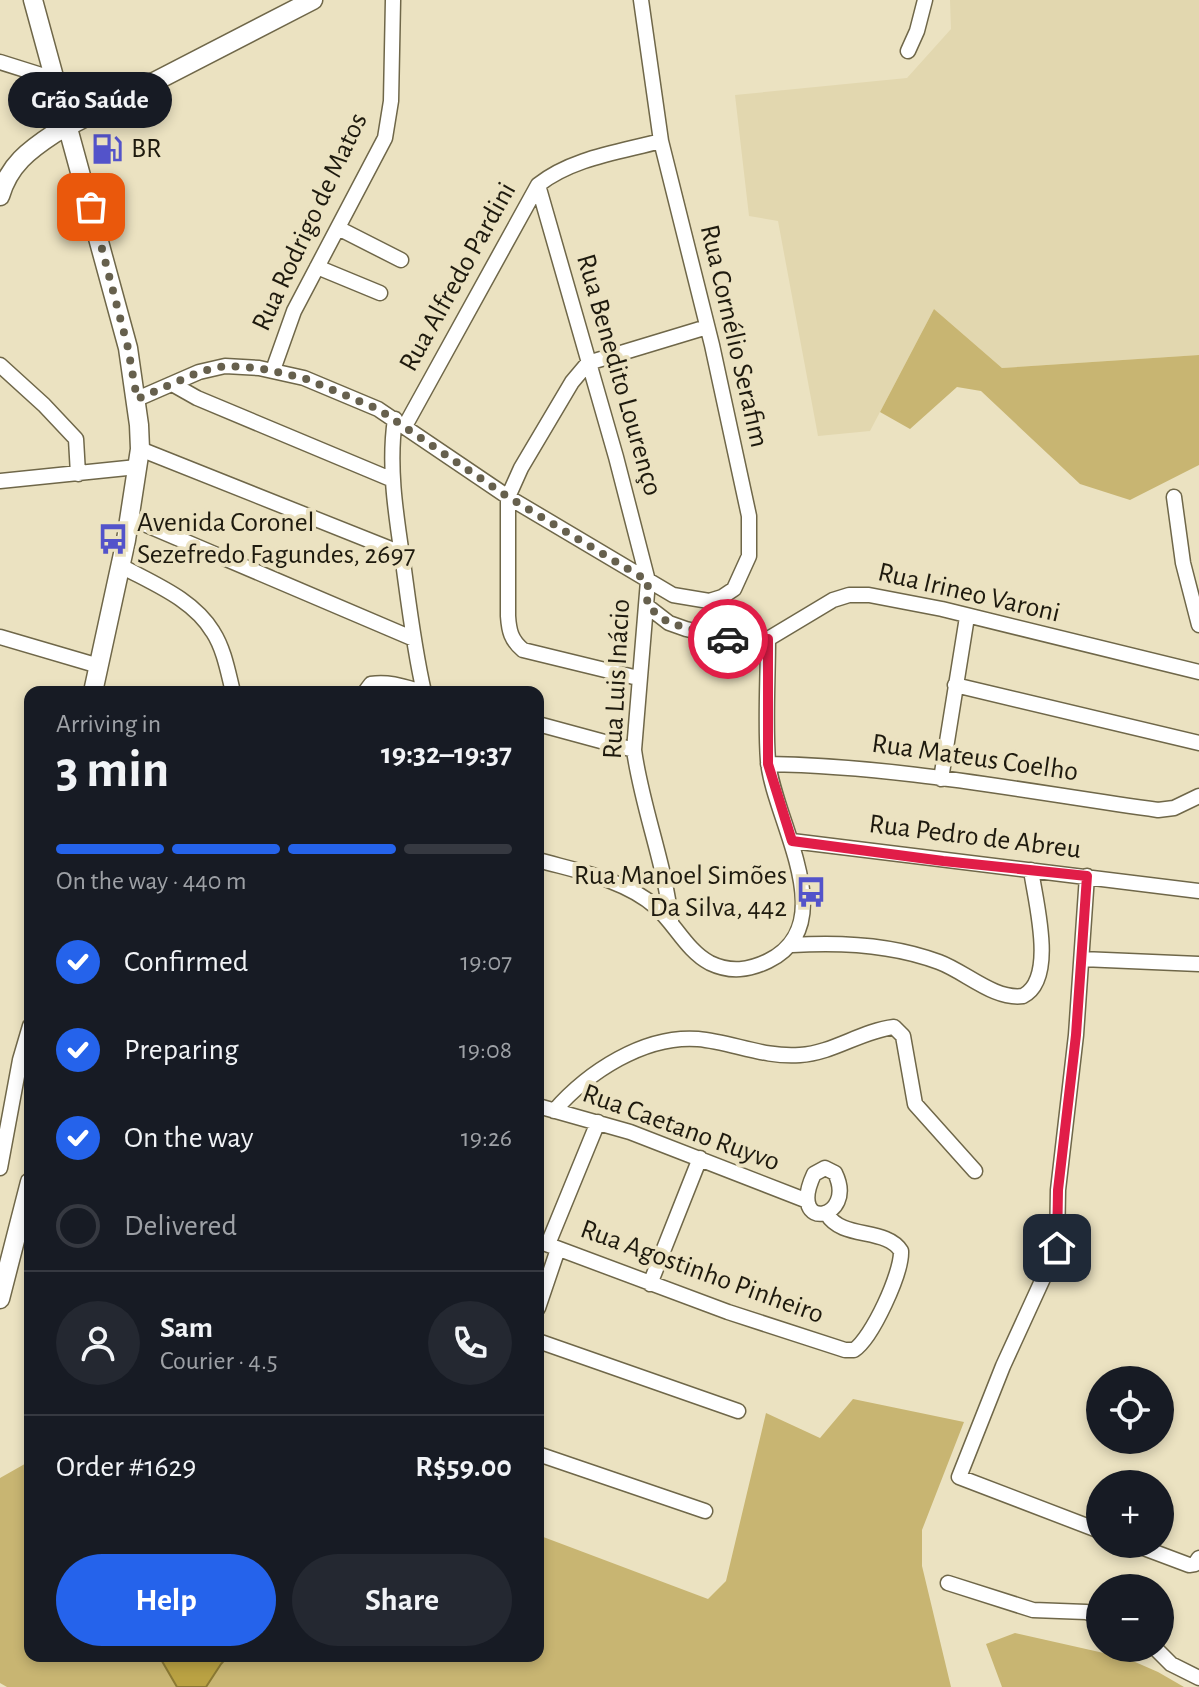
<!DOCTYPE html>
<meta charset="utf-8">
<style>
:root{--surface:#171b24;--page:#242831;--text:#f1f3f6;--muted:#9ea1a6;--line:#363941;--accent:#2563eb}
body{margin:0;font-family:"Alegreya Sans",sans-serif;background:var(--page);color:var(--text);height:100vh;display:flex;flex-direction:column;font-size:30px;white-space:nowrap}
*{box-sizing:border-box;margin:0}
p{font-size:26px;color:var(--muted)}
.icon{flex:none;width:44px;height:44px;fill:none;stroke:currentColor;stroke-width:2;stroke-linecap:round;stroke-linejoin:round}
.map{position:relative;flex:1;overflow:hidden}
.side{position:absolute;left:24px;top:686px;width:520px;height:976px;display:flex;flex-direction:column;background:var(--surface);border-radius:16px;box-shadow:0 4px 12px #0003}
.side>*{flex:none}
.controls{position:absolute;left:1086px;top:1366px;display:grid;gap:16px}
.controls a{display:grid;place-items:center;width:88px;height:88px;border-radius:50%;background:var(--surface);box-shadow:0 4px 12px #0003;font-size:40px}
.pin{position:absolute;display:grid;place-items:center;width:68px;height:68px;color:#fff;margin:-34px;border-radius:16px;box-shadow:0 4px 12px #0006}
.courier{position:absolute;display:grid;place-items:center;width:80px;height:80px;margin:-40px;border:6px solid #e11d48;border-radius:50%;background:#fff;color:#222;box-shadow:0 2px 10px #0007}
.bubble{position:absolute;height:56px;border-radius:28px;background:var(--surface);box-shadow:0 4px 12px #0003;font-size:26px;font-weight:700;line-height:56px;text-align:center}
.summary em{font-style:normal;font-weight:700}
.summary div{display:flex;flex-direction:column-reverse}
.summary{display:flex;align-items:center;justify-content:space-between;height:136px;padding:0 32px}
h1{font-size:52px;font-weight:700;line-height:60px}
.bar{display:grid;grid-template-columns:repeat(4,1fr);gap:12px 8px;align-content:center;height:96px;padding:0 32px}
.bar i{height:10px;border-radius:6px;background:var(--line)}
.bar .on{background:var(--accent)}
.bar p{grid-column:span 4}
.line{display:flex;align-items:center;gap:20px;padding:0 32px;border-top:2px solid var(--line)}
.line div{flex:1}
.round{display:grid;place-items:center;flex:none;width:84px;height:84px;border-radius:42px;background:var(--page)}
ol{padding:0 32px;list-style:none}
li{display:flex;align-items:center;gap:24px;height:88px}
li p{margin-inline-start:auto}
li .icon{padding:8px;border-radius:50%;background:var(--accent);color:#fff;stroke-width:4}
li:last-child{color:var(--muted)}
li i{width:44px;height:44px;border:4px solid var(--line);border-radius:50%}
.primary-button{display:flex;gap:16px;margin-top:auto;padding:16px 32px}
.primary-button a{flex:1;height:92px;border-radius:48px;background:var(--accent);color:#fff;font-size:32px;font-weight:700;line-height:92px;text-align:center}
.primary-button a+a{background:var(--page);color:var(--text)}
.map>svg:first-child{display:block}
</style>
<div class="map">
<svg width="1199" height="1687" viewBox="0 0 1199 1687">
<rect width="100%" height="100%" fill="#ebe2c1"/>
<path fill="#e2d7af" d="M950 0H1199V355L1002 368 934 309 870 431 818 436 778 221 749 216 735 95 907 78 951 29Z"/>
<path fill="#c8b572" d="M934 309 1002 368 1199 355V465L1130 500 1080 484 981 391 957 387 910 429 880 412Z
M853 1399 964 1422 922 1530V1566L951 1687H7L0 1683V1478L30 1461V1656H538V1535L708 1599 726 1581 766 1413 820 1438Z
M1015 1633 1126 1658 1158 1672 1184 1687H1002L986 1644Z"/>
<path fill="#baa243" stroke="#8b7933" stroke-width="2" d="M159 1656H228L221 1664 206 1687H177Z"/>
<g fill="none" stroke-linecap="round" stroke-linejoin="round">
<defs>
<path id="street" d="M908 51 917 31 925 0
M0 62 54 79
M538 185 616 457 648 581 634 750C642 808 665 863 671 921
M338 228 401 260
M317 267 380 293
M0 365 44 405 76 439 78 474
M273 370 294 311 385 138 391 101 393 0
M174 385 197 398 393 480
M137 399 199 372 225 366 259 368 304 378 378 409 508 497 673 595 709 601 722 597 734 589 749 556V516L712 345 661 141 641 0
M395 419C388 467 396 515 403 562 409 606 414 649 424 692
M405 426 538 185C572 158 620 152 661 141
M140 449 401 553
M0 481 137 467
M1174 497 1183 563 1199 625
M130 518 414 639
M121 566C154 584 193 599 213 632 224 649 228 672 233 692
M647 606 669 623 686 629 739 641 768 639 833 600 849 595H869L942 609 1199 672
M0 637 99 666
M638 678 523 650C511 640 509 631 508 616V497L521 468 572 382 588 363 707 327
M955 685 1199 743
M365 692 371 684C389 681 405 687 422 692
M538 724 634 750
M768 764C899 766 1028 792 1158 810L1174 808 1199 796
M941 779 967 617
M792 841 1199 891
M538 860C577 871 624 879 656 907 675 924 687 951 710 963 731 973 749 970 768 961 844 924 773 819 768 761 765 721 768 680 768 639
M1087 876 1076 1035 1058 1190 1057 1248 1003 1366 959 1477 1100 1531
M792 945C839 942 894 945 939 962 966 972 994 1000 1023 996 1057 979 1035 900 1031 870
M1082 959 1199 964
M538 1106 630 1132 805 1200
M554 1111C588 1072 644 1035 698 1039 732 1042 765 1058 800 1055 833 1053 861 1031 894 1027L903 1036 915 1104 975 1171
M0 1168 20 1060 30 1026
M825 1168 835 1173C858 1220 786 1234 814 1174Z
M538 1241 728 1312 845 1350H854C872 1338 902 1273 901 1251 886 1227 842 1240 827 1214
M548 1244 598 1122
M650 1284 700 1158
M538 1308 558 1249
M538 1341 738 1411
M538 1454 705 1511
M1133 1544 1189 1565 1195 1564 1199 1558
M948 1583 1033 1610 1086 1612 1100 1616
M1155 1648 1171 1664 1199 1678"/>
<path id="secondary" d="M33 0 128 348 139 425 140 449 126 540 93 692
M0 196C9 165 29 150 55 133L313 0
M0 1299 30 1182"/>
</defs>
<use href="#street" stroke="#6f6749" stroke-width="17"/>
<use href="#secondary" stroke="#6f6749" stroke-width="21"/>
<use href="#street" stroke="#fff" stroke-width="14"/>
<use href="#secondary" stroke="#fff" stroke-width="18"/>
</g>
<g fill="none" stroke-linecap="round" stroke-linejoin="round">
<path stroke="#66604d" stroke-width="8" stroke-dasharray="0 14.4" d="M91 207 128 348 137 399 199 372 225 366 259 368 304 378 378 409 508 497 648 581 647 606 669 623 728 639"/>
<path stroke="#e11d48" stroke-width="10" d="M728 639H768V764L792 841 943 861 1087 876 1076 1035 1058 1190 1057 1248"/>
</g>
<defs>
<symbol id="fuel-bare" viewBox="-9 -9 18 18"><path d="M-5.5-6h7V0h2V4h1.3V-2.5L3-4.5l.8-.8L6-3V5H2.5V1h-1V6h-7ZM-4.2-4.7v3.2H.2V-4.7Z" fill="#5353ca" stroke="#ebe2c1" stroke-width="2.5" paint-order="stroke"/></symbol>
<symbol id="bus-bare" viewBox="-9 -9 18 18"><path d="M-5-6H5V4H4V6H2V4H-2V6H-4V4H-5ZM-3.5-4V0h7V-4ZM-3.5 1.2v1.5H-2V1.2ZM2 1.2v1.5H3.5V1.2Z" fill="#5353ca" stroke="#ebe2c1" stroke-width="2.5" paint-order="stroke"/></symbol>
</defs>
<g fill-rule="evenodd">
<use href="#fuel-bare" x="85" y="127" width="44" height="44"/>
<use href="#bus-bare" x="91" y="517" width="44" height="44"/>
<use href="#bus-bare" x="789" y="870" width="44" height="44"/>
</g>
<g text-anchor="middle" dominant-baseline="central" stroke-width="8" stroke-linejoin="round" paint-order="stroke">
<g font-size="28" fill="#1e1a0e" stroke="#ebe2c1" text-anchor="start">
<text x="131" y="149">BR</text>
<text x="137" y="523">Avenida Coronel<tspan x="137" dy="32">Sezefredo Fagundes, 2697</tspan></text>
<text x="787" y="876" text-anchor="end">Rua Manoel Simões<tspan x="787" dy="32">Da Silva, 442</tspan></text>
</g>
<g font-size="28" fill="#1e1a0e" stroke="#ebe2c1">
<text transform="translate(310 222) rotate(-65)">Rua Rodrigo de Matos</text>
<text transform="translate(458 277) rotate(-61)">Rua Alfredo Pardini</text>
<text transform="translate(734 336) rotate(77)">Rua Cornélio Serafim</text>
<text transform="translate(619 375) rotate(74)">Rua Benedito Lourenço</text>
<text transform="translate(969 593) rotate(13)">Rua Irineo Varoni</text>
<text transform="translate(617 679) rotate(-87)">Rua Luis Inácio</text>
<text transform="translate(975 758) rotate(8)">Rua Mateus Coelho</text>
<text transform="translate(975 837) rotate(7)">Rua Pedro de Abreu</text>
<text transform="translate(681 1128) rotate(20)">Rua Caetano Ruyvo</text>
<text transform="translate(702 1272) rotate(20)">Rua Agostinho Pinheiro</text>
</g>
</g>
</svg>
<div class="controls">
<a><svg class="icon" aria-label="locate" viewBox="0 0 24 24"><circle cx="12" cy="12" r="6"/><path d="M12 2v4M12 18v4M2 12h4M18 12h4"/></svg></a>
<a>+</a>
<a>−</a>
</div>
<div class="pin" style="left:91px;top:207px;background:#ea580c"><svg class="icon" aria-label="bag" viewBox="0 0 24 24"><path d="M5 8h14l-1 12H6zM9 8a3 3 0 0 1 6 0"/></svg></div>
<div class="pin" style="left:1057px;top:1248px;background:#1f2937"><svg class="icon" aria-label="home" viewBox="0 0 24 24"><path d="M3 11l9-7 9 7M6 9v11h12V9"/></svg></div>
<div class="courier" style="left:728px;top:639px"><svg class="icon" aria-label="car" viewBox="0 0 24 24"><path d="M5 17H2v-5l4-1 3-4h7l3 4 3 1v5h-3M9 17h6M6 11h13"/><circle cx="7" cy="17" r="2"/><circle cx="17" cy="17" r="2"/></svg></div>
<div class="bubble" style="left:8px;top:72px;width:164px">Grão Saúde</div>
<section class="side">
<div class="summary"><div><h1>3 min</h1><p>Arriving in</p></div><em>19:32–19:37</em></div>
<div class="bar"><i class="on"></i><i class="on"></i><i class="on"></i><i></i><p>On the way · 440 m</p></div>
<ol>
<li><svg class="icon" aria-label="check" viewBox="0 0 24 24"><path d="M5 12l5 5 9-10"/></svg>Confirmed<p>19:07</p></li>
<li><svg class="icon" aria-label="check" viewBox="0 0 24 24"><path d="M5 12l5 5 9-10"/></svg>Preparing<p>19:08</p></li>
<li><svg class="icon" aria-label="check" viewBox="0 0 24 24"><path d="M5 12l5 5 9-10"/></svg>On the way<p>19:26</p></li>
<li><i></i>Delivered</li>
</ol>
<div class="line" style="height:144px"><a class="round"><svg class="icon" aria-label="person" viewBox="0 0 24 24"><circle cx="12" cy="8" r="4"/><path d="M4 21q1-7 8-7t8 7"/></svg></a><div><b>Sam</b><p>Courier · 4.5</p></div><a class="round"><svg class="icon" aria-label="phone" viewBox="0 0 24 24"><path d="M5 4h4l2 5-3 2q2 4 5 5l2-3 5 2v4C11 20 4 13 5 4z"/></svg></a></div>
<div class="line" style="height:104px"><div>Order #1629</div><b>R$59.00</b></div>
<div class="primary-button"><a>Help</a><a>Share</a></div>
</section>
</div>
